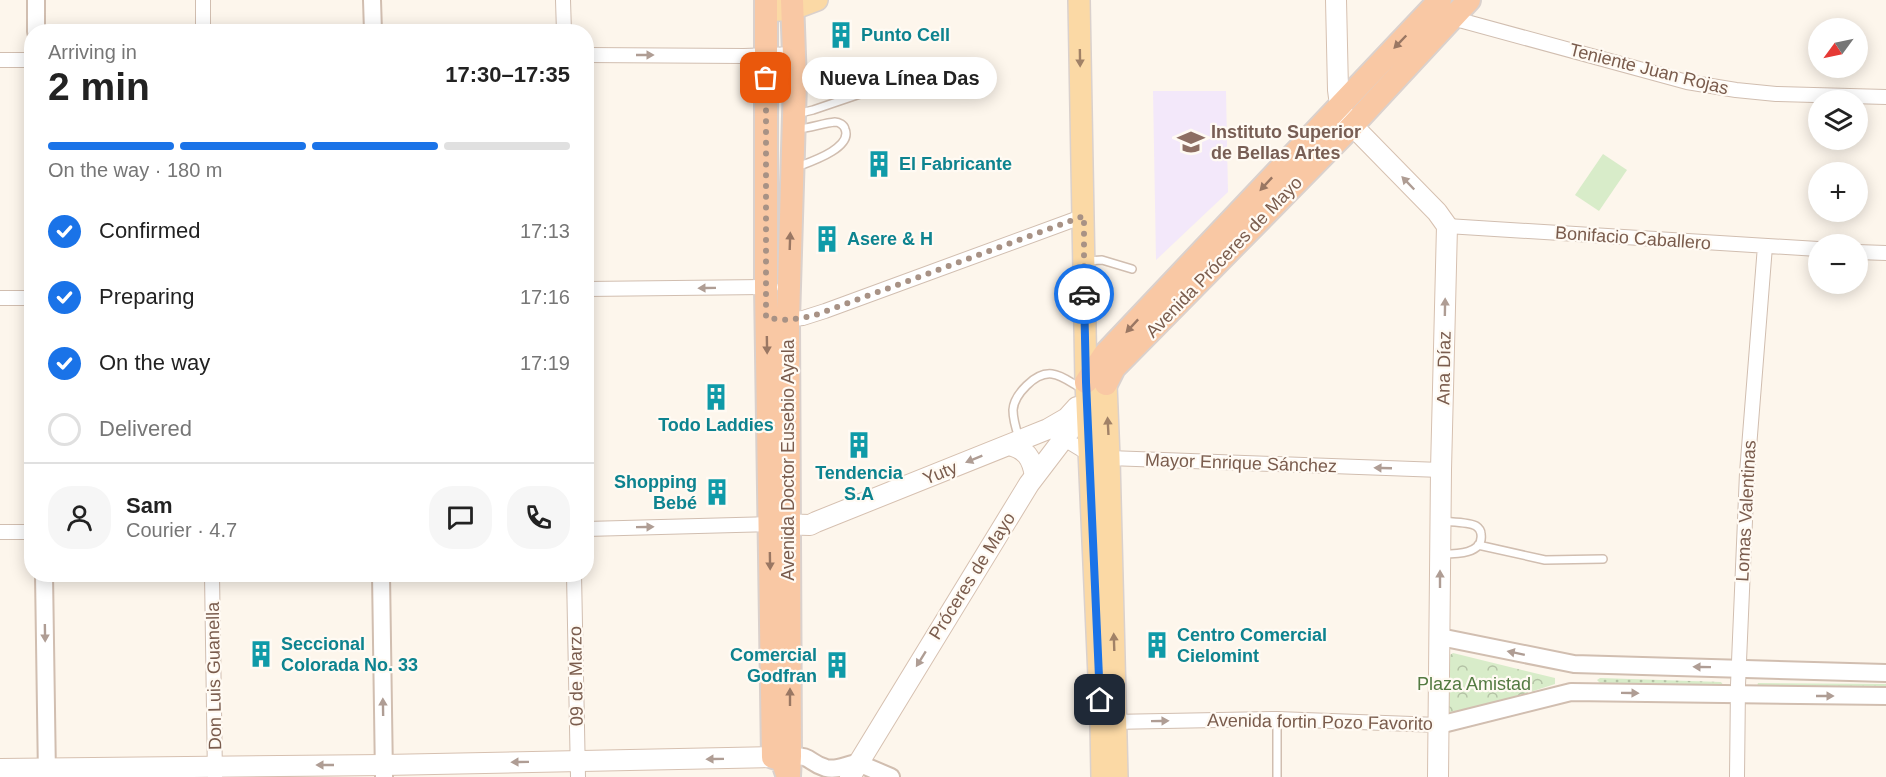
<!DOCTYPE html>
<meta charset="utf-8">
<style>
:root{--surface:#fff;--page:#f6f6f6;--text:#222;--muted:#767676;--line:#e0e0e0;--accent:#1a73e8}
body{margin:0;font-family:Helvetica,sans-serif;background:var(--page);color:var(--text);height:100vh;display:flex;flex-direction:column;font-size:22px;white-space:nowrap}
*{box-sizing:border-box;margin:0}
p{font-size:20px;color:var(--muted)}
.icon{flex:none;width:33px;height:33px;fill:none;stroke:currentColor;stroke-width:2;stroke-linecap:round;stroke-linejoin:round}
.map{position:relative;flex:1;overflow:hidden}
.side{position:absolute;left:24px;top:24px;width:570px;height:558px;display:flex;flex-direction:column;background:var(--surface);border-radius:24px;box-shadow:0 3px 15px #0003}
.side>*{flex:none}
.needle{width:39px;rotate:237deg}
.fabs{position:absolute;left:1808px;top:18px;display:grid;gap:12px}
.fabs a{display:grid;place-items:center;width:60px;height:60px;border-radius:50%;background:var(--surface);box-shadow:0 3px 15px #0003;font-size:30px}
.pin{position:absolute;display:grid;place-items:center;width:51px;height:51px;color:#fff;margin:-26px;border-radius:12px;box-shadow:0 3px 9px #0006}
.courier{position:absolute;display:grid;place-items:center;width:60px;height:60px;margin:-30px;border:4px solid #1a73e8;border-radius:50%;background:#fff;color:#222;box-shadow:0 2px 8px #0007}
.bubble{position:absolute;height:42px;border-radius:21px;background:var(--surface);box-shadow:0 3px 15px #0003;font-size:20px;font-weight:800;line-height:42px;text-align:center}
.head em{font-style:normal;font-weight:800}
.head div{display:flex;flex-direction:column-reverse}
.head{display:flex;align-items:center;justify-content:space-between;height:102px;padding:0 24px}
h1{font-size:39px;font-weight:800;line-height:45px}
.bar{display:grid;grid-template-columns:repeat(4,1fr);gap:9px 6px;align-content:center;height:72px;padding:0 24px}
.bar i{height:8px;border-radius:4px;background:var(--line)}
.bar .active{background:var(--accent)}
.bar p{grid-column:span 4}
.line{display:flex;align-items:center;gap:15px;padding:0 24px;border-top:2px solid var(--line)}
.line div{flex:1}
.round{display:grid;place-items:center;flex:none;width:63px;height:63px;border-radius:24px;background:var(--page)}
ol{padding:0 24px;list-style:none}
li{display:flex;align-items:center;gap:18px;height:66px}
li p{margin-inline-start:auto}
li .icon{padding:6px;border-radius:50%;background:var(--accent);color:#fff;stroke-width:4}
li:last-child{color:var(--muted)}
li i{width:33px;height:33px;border:3px solid var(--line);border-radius:50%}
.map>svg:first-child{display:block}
</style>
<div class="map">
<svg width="1886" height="777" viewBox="0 0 1886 777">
<defs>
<pattern id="grass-dots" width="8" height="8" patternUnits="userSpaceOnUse" patternTransform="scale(1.5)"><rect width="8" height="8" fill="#d8ecc9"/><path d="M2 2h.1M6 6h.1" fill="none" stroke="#b4c2a5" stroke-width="1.8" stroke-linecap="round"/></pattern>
<pattern id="forest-crowns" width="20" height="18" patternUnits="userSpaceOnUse" patternTransform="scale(1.5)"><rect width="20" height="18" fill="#d8ecc9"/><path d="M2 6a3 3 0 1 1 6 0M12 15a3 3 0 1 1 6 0" fill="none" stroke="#b4c2a5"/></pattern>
</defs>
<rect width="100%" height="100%" fill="#fdf6ec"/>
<path fill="#f3e8fa" d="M1153 91H1226L1228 192 1156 260Z"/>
<path fill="url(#grass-dots)" d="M1600 678 1721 682 1724 686 1721 688 1600 683 1597 680Z
M1758 683 1886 684V690L1757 686Z"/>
<path fill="url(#forest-crowns)" d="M1453 653 1555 678V684L1452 717 1449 715 1450 655Z"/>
<path fill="#d8ecc9" d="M1603 154 1627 170 1599 211 1575 195Z"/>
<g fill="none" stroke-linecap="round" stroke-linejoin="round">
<defs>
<path id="service" d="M796 114 813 110 922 73
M797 167C810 162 853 148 845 129 844 125 839 122 835 122 824 123 810 128 798 129
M1087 261 1102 260 1132 269
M1019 438C1016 429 1013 420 1013 410 1014 395 1035 372 1052 374 1062 375 1073 384 1081 388
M1442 521C1451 522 1470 522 1476 526 1479 528 1481 530 1481 534 1484 554 1456 554 1443 554
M1478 545 1545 560 1603 559
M1277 719V777"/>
<path id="minor" d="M203 0V32
M563 0 564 32
M1452 18 1687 82 1736 90 1776 94 1886 97
M586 55 744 56 794 54
M0 60H32
M1447 226 1818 249
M1857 252 1886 253
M586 289 771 287
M0 298H32
M783 320 803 318 825 311 1084 216
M1056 434 1089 454 1109 458 1441 470
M586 529 769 524
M0 532H32
M212 574 215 777
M574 574 578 777
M1110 722 1277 719 1439 725
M1737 777 1738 685 1747 473 1765 246"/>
<path id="tertiary" d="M36 0V32
M372 0 373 32
M44 574 47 777
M381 574 384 777
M1440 637 1574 664 1886 673
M1439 725 1571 692 1886 696
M790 756C813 755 808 763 826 768 838 771 847 764 858 763L891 777"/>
<path id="secondary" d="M1336 0 1338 90 1340 105 1345 118 1437 212 1447 226 1441 470 1438 777
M1009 445C1026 449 1032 458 1035 476L1033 478
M776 524 810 525 816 522 1048 429 1067 418 1077 407
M0 769 384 765 773 757
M850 777 1029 484 1093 400"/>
<path id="primary" d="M1079 0 1086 382 1101 722 1102 777
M767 11 793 9 817 0
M1106 384 1109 458 1117 777"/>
<path id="trunk" d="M766 0V287L773 757 782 760 788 777
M1086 382 1104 355 1440 0
M1106 384 1114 368 1352 126 1469 0
M789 776 790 756 788 320 795 82 792 0"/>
</defs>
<use href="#service" stroke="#d1beb0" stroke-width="10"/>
<use href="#minor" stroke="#d1beb0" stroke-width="16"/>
<use href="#tertiary" stroke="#d1beb0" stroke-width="20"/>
<use href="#secondary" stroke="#d6c0b0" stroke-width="22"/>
<use href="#primary" stroke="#dad1cd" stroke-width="24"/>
<use href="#trunk" stroke="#dad1cd" stroke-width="26"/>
<use href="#service" stroke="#fff" stroke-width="7"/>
<use href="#minor" stroke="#fff" stroke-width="14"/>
<use href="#tertiary" stroke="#fff" stroke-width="16"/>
<use href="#secondary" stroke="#fff" stroke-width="20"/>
<use href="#primary" stroke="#fbd9a5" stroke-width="21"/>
<use href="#trunk" stroke="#f9c8a4" stroke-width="22"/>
</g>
<defs><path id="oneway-solid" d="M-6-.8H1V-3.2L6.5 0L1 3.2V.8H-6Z" transform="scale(1.5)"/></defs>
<g fill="#9a7763">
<use href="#oneway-solid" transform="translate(1400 42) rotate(134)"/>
<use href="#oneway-solid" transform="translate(1266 184) rotate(133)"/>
<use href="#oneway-solid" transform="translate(790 241) rotate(-88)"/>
<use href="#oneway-solid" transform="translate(1132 326) rotate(133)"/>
<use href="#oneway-solid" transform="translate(767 345) rotate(89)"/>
<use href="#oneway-solid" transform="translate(770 561) rotate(89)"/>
<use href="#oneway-solid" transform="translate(790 697) rotate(-90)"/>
</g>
<g fill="#af9d94">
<use href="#oneway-solid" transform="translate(645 55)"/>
<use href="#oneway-solid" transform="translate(1408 183) rotate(-134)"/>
<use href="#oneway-solid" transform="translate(707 288) rotate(179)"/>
<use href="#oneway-solid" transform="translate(1445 307) rotate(-89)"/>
<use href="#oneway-solid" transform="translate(974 459) rotate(158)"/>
<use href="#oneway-solid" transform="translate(1383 468) rotate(-178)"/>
<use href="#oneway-solid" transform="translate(645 527) rotate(-1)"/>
<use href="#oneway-solid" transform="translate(1440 579) rotate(-90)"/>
<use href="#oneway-solid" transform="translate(45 633) rotate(89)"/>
<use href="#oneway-solid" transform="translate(1516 653) rotate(-168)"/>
<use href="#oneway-solid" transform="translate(921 659) rotate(122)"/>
<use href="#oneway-solid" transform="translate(1702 667) rotate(-179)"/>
<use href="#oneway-solid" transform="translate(1630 693) rotate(1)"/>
<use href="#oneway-solid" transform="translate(1825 696)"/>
<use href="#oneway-solid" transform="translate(383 707) rotate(-91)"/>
<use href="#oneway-solid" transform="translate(1160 721) rotate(-1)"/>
<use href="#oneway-solid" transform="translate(715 759) rotate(179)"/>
<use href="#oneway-solid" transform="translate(520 762) rotate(179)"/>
<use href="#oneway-solid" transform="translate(325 765) rotate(180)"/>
</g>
<g fill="#a18267">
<use href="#oneway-solid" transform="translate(1080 58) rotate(89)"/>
<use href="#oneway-solid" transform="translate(1108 426) rotate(-93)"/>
<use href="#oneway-solid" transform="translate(1114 642) rotate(-92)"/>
</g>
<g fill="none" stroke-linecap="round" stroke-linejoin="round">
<path stroke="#a89285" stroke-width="6" stroke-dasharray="0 10.8" d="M766 78V318L788 320 813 316 1084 216V294"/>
<path stroke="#1a73e8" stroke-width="8" d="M1084 294 1086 382 1100 700"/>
</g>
<defs>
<symbol id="building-bare" viewBox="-9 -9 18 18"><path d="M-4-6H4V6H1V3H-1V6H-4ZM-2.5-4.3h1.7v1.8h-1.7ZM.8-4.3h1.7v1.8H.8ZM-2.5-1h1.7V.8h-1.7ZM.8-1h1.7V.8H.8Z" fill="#0f9aa8" stroke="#fffaf3" stroke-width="2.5" paint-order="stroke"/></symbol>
<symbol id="university-bare" viewBox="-9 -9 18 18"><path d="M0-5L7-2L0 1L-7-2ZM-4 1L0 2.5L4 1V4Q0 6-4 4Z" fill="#8d6e63" stroke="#fffaf3" stroke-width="2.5" paint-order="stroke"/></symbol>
</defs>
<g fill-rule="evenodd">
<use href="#building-bare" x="822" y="16" width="38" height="38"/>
<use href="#university-bare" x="1172" y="123" width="38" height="38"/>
<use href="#building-bare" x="860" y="145" width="38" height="38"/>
<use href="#building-bare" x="808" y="220" width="38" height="38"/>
<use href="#building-bare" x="697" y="378" width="38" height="38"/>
<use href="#building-bare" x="840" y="426" width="38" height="38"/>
<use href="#building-bare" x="698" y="473" width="38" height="38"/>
<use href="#building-bare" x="1138" y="626" width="38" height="38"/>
<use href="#building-bare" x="242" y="635" width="38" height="38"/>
<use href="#building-bare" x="818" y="646" width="38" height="38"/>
</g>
<g text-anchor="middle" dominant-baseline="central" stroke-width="4.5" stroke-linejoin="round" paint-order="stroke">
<g font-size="18" font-weight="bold" fill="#0d838f" stroke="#fffaf3" text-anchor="start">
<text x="861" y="35">Punto Cell</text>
<text x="899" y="164">El Fabricante</text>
<text x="847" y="239">Asere &amp; H</text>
<text x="716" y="425" text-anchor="middle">Todo Laddies</text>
<text x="859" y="473" text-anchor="middle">Tendencia<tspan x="859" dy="21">S.A</tspan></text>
<text x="697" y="482" text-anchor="end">Shopping<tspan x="697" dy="21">Bebé</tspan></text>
<text x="1177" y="635">Centro Comercial<tspan x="1177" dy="21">Cielomint</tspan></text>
<text x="281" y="644">Seccional<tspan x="281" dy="21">Colorada No. 33</tspan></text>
<text x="817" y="655" text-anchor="end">Comercial<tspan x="817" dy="21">Godfran</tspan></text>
</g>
<g font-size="18" fill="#7a5c4d" stroke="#fffaf3">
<text transform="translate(1649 69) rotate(14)">Teniente Juan Rojas</text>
<text transform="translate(1633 238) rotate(4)">Bonifacio Caballero</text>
<text transform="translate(1224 257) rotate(-46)">Avenida Próceres de Mayo</text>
<text transform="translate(1444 368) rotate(-89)">Ana Díaz</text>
<text transform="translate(788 460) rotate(-90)">Avenida Doctor Eusebio Ayala</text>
<text transform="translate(1241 463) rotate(2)">Mayor Enrique Sánchez</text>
<text transform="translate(940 473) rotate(-22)">Yuty</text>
<text transform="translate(1746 511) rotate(-87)">Lomas Valentinas</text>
<text transform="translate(972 576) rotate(-58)">Próceres de Mayo</text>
<text transform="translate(214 676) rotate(-91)">Don Luis Guanella</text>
<text transform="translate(576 676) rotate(-91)">09 de Marzo</text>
<text transform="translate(1320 722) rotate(1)">Avenida fortin Pozo Favorito</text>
</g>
<g font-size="18" font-weight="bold" fill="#785e54" stroke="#fffaf3" text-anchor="start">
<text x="1211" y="132">Instituto Superior<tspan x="1211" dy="21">de Bellas Artes</tspan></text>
</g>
<g font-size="18" fill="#537a41" stroke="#fffaf3">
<text x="1474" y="684">Plaza Amistad</text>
</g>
</g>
</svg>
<div class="fabs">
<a><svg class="needle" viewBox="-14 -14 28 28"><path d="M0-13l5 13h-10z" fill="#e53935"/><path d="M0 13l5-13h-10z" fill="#767676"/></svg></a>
<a><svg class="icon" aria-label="layers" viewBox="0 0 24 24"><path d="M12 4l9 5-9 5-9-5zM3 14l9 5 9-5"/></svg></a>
<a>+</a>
<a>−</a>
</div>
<div class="pin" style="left:766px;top:78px;background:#ea580c"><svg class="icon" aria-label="bag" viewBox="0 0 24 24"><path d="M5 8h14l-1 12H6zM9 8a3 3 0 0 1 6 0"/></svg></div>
<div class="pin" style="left:1100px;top:700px;background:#1f2937"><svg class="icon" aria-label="home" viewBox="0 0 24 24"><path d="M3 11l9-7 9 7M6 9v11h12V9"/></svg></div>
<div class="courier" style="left:1084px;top:294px"><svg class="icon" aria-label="car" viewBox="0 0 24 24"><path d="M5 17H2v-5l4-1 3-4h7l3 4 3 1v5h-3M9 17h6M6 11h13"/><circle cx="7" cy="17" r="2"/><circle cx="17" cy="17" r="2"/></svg></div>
<div class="bubble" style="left:802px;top:57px;width:195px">Nueva Línea Das</div>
<section class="side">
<div class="head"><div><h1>2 min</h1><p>Arriving in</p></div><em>17:30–17:35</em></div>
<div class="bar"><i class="active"></i><i class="active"></i><i class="active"></i><i></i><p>On the way · 180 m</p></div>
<ol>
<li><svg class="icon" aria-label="check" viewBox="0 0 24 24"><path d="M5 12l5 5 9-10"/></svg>Confirmed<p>17:13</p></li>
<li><svg class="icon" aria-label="check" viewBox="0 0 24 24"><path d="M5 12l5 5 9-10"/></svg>Preparing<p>17:16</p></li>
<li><svg class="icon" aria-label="check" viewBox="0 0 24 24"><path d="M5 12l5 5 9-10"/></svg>On the way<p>17:19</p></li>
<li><i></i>Delivered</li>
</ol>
<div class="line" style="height:108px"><a class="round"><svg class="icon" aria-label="person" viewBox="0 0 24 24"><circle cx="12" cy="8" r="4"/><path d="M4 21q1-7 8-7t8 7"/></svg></a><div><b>Sam</b><p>Courier · 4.7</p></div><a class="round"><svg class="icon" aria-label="chat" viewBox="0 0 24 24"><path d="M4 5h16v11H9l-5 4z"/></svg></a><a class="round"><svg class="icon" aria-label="phone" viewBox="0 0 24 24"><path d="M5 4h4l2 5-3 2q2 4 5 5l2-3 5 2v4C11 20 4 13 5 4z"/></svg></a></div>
</section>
</div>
